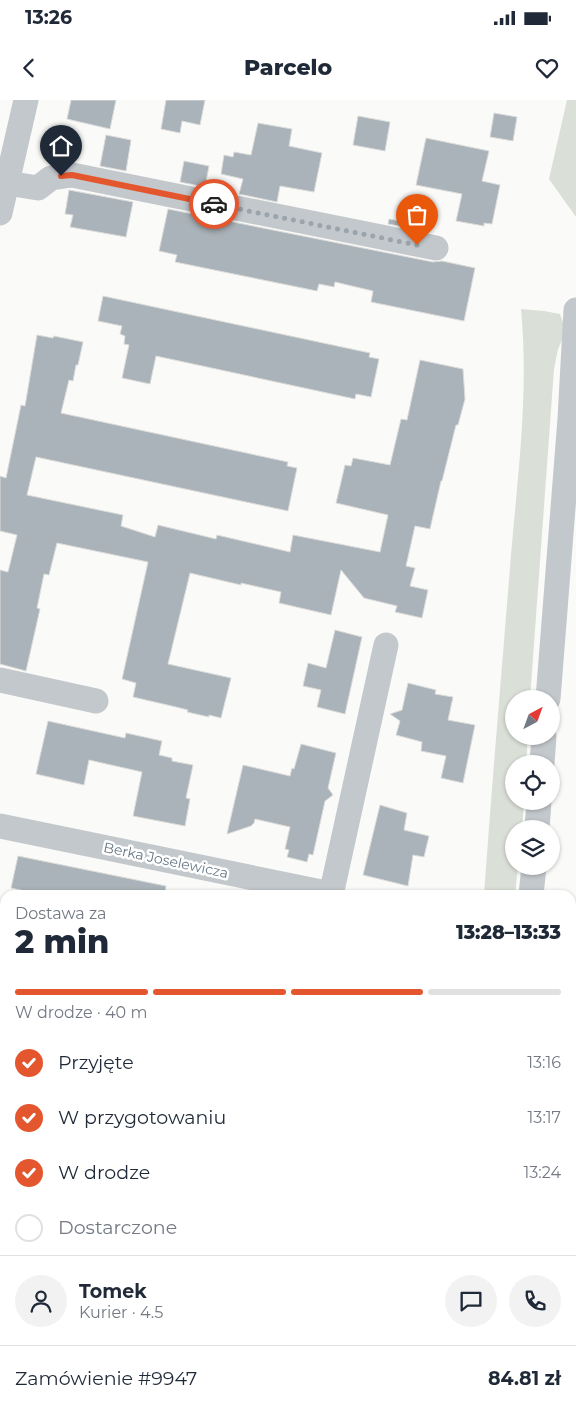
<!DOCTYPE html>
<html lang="pl">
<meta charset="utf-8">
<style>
:root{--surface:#fff;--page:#f2f2f3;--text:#1f2937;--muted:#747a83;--line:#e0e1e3;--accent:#e4572e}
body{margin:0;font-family:Montserrat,sans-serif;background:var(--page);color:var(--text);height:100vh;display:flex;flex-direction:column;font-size:19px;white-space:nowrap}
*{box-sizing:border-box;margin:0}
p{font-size:16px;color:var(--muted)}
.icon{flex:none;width:28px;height:28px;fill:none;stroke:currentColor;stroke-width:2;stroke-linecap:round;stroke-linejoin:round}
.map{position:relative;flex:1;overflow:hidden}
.details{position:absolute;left:0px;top:790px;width:576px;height:530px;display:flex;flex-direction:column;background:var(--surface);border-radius:15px 15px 0 0;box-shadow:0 1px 4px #0004}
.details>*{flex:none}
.needle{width:32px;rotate:41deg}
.fabs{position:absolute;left:505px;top:590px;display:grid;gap:10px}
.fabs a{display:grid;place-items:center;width:55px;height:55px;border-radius:50%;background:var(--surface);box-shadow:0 1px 4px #0004;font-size:25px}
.pin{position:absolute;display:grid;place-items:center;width:42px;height:42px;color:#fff;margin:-51px -21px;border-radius:50% 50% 50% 0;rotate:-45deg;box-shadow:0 0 5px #0007}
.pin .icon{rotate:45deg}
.courier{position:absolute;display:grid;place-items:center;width:50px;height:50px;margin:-25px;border:4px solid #e4572e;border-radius:50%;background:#fff;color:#222;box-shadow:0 1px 6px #0007}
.overview em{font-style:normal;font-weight:800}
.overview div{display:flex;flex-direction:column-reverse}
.overview{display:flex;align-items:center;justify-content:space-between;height:85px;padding:0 15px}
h1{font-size:32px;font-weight:800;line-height:38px}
.bar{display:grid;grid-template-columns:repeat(4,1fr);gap:8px 5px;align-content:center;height:60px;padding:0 15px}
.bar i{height:6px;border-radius:4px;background:var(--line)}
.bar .active{background:var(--accent)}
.bar p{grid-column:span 4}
.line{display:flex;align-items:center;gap:12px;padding:0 15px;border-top:1px solid var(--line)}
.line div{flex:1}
.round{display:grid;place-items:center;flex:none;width:52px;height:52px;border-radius:26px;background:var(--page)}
ol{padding:0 15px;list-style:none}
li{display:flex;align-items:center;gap:15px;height:55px}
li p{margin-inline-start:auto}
li .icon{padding:5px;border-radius:50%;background:var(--accent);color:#fff;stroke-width:4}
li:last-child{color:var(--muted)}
li i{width:28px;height:28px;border:2px solid var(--line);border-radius:50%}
.status{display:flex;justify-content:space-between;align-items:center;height:35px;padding:0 25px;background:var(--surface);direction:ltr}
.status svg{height:14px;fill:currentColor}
header{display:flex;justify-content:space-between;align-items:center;height:65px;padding:0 15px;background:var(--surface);font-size:22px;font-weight:800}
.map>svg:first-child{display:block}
</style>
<div class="status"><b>13:26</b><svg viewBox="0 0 49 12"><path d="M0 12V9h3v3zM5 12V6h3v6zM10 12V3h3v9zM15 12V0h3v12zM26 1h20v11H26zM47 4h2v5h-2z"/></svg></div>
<header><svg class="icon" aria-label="back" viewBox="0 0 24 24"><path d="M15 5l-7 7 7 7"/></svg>Parcelo<svg class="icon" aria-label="heart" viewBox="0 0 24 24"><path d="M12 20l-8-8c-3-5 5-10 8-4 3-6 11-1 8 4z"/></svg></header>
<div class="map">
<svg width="576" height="1320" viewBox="0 0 576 1320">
<rect width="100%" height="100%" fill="#fafaf8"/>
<path fill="#dadfd7" d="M567 0H576V117L549 79Z
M521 209 544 211 560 214 566 231 558 249 554 269 530 599H514V636H528L526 664H514V701H524L522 729H514V766H518L515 795H484C492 682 502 568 511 455 518 373 529 291 521 209Z
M571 992H576V1320H430V1315H571Z"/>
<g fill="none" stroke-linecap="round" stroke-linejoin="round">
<path stroke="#bbc7cb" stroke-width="7" d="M571 1022H576
M571 1087 576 1082"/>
</g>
<path fill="#aab3b9" stroke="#dcdcda" d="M71 0H116L110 29 67 19Z
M166 0H205L200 25 182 21 180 33 161 29Z
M494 13 517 17 513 41 490 37Z
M358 16 390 22 385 51 353 45Z
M258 23 292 29 289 46 322 53 314 92 280 86 277 102 239 94 243 79 221 74 224 55 233 57 234 52 251 55Z
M106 35 131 40 126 71 100 66Z
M426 38 489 51 482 81 500 85 492 124 484 123V126L456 121 462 94 416 85Z
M184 61 209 66 205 87 180 82Z
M69 90 133 102 126 137 70 127 73 115 65 114Z
M168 109 433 162 442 161 475 168 464 221 371 202 373 191 335 182 334 187 319 184 317 191 175 162 177 155 159 151Z
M389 119 416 124 415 129 388 124Z
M103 196 370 253 369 257 379 259 371 297 356 294 355 299 156 256 150 284 122 278 129 245 124 244 125 236 120 234 122 226 98 221Z
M37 235 53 238 54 236 83 242 78 265H76L73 281 69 280 61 313 288 362 287 366 297 368 288 411 36 357 27 395 123 415 121 426 155 437 158 425 216 439 217 435 290 452 293 435 380 452 388 415 336 403 345 365 351 366 353 358 390 365 401 319 407 320 420 260 463 269 465 299 458 325H456L442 381H441L430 429 415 426 406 466 415 468 410 486 428 490 422 518 395 512 397 506 364 498 341 470 331 515 279 503 281 492 241 483V485L190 473 168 564 231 578 221 618 209 615V617L187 612 188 610 176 607 133 597 136 583 122 579 148 462 57 443 49 475 44 474 37 508 40 509 26 571 0 564V470L8 472 17 435 0 431V376L6 378 21 305 25 306Z
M335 530 362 537 345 614 317 607 321 590 303 586 308 563 326 568Z
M408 583 436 590 435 594 453 597 448 620 475 625 463 683 441 678 446 656 421 651 422 642 396 635 400 621 390 614 402 610Z
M48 621 125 638 126 633 162 641 159 655 172 658V661L193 665 186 698 190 699 185 726 133 716 142 672 89 660 84 685 36 674Z
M301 644 336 653 328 688 333 695 325 701 313 755 309 754 307 762 287 757 289 750 285 749 290 727 255 719 254 723 251 726 227 734 243 665 290 676 292 668 294 669Z
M380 705 407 713 404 730 429 736 424 757 413 755 408 786 363 775Z
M18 756 166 786 165 795H44L11 788Z"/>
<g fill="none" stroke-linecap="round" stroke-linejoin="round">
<path stroke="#c3c8cc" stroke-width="25" d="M7 83 38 88 51 78 72 75 436 148
M0 113 26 0
M0 580 96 601
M548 599 570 319 576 210
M542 664 544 636
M0 726 331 794
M537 729 539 701
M331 795 386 545
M531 795 534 766
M0 864 5 865
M571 903 576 904
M571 971 576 972
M4 1320 5 1314
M265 1320 266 1315"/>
</g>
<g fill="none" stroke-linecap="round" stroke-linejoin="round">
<path stroke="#99a4ac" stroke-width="5" stroke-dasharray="0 9" d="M214 104 417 145"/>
<path stroke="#e4572e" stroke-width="6" d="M61 76 72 75 214 104"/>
</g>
<g text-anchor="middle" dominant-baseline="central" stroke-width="5" stroke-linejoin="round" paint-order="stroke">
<g font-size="14" fill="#657683" stroke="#fff">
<text transform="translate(166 760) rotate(12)">Berka Joselewicza</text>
</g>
</g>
</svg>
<div class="fabs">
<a><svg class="needle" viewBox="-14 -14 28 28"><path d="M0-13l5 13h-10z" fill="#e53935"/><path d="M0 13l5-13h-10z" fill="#747a83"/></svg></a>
<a><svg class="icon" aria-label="locate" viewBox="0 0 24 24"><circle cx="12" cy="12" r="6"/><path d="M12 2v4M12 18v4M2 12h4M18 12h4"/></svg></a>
<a><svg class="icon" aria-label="layers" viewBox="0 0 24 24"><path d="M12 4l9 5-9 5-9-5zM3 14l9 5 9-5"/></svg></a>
</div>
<div class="pin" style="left:417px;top:145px;background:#ea580c"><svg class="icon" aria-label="bag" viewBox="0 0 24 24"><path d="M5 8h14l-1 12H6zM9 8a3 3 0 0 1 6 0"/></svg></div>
<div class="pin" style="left:61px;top:76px;background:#1f2937"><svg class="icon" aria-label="home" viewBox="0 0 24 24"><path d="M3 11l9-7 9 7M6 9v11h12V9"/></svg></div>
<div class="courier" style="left:214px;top:104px"><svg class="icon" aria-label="car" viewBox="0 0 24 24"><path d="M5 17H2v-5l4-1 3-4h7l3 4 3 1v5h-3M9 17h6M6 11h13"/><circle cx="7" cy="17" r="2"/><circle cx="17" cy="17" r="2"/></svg></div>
<section class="details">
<div class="overview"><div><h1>2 min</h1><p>Dostawa za</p></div><em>13:28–13:33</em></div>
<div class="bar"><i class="active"></i><i class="active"></i><i class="active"></i><i></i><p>W drodze · 40 m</p></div>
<ol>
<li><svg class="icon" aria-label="check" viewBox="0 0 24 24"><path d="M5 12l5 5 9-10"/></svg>Przyjęte<p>13:16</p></li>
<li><svg class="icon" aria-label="check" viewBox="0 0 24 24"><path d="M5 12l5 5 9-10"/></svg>W przygotowaniu<p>13:17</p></li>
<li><svg class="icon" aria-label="check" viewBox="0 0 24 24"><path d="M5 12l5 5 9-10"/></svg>W drodze<p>13:24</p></li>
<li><i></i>Dostarczone</li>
</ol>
<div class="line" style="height:90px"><a class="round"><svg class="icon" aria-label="person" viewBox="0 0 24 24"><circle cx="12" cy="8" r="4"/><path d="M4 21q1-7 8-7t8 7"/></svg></a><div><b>Tomek</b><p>Kurier · 4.5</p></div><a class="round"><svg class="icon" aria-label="chat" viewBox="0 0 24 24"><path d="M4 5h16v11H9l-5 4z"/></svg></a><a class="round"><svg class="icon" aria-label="phone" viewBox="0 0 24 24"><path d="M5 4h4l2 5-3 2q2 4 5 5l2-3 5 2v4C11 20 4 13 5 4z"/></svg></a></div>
<div class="line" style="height:65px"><div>Zamówienie #9947</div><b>84.81 zł</b></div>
</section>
</div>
